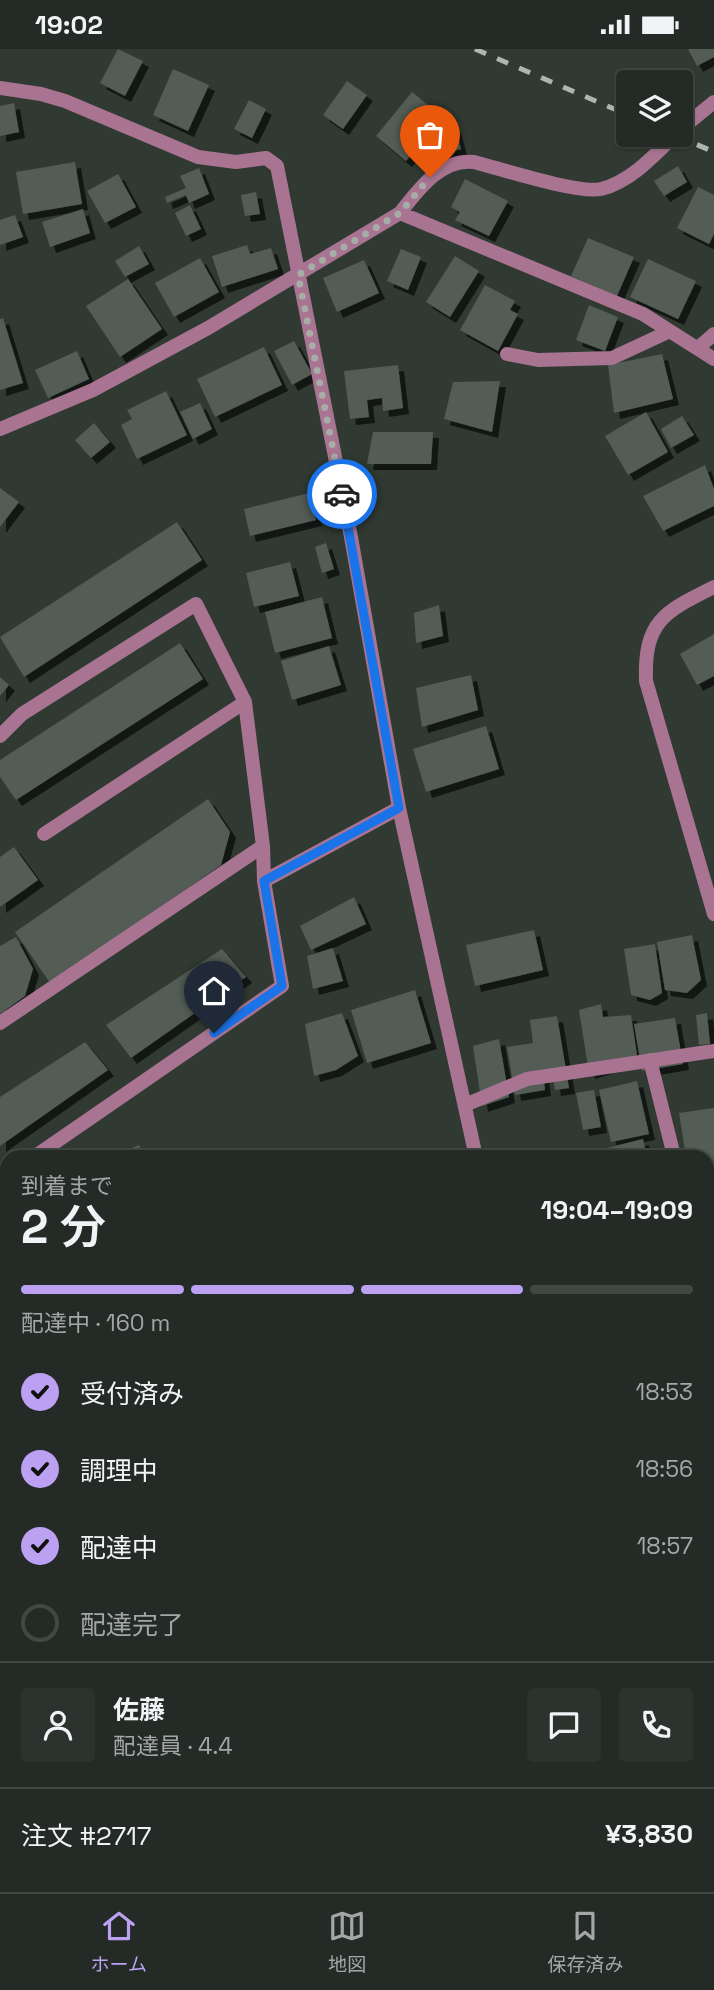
<!DOCTYPE html>
<html lang="ja">
<meta charset="utf-8">
<style>
:root{--surface:#242b26;--page:#2c332e;--text:#f1f3f6;--muted:#a3a7a7;--line:#414743;--accent:#bca0f2}
body{margin:0;font-family:"Space Grotesk","Noto Sans JP",sans-serif;background:var(--page);color:var(--text);height:100vh;display:flex;flex-direction:column;font-size:26px;white-space:nowrap}
*{box-sizing:border-box;margin:0}
p{font-size:23px;color:var(--muted)}
.icon{flex:none;width:38px;height:38px;fill:none;stroke:currentColor;stroke-width:2;stroke-linecap:round;stroke-linejoin:round}
.map{position:relative;flex:1;overflow:hidden}
.details{position:absolute;left:0px;top:1101px;width:714px;height:744px;display:flex;flex-direction:column;background:var(--surface);border-radius:21px 21px 0 0;box-shadow:0 2px 5px #0004,0 0 0 2px var(--line)}
.details>*{flex:none}
.fabs{position:absolute;left:616px;top:21px;display:grid;gap:14px}
.fabs a{display:grid;place-items:center;width:77px;height:77px;border-radius:7px;background:var(--surface);box-shadow:0 2px 5px #0004,0 0 0 2px var(--line);font-size:35px}
.pin{position:absolute;display:grid;place-items:center;width:60px;height:60px;color:#fff;margin:-72px -30px;border-radius:50% 50% 50% 0;rotate:-45deg;box-shadow:0 0 7px #0007}
.pin .icon{rotate:45deg}
.courier{position:absolute;display:grid;place-items:center;width:70px;height:70px;margin:-35px;border:5px solid #1a73e8;border-radius:50%;background:#fff;color:#222;box-shadow:0 2px 9px #0007}
.summary em{font-style:normal;font-weight:600}
.summary div{display:flex;flex-direction:column-reverse}
.summary{display:flex;align-items:center;justify-content:space-between;height:119px;padding:0 21px}
h1{font-size:46px;font-weight:600;line-height:52px}
.bar{display:grid;grid-template-columns:repeat(4,1fr);gap:10px 7px;align-content:center;height:84px;padding:0 21px}
.bar i{height:9px;border-radius:5px;background:var(--line)}
.bar .current{background:var(--accent)}
.bar p{grid-column:span 4}
.line{display:flex;align-items:center;gap:18px;padding:0 21px;border-top:2px solid var(--line)}
.line div{flex:1}
.round{display:grid;place-items:center;flex:none;width:74px;height:74px;border-radius:7px;background:var(--page)}
ol{padding:0 21px;list-style:none}
li{display:flex;align-items:center;gap:21px;height:77px}
li p{margin-inline-start:auto}
li .icon{padding:7px;border-radius:50%;background:var(--accent);color:#111;stroke-width:4}
li:last-child{color:var(--muted)}
li i{width:38px;height:38px;border:4px solid var(--line);border-radius:50%}
.status{display:flex;justify-content:space-between;align-items:center;height:49px;padding:0 35px;background:var(--surface);direction:ltr}
.status svg{height:19px;fill:currentColor}
.dock{display:flex;justify-content:space-around;align-items:center;height:98px;border-top:2px solid var(--line);background:var(--surface);font-size:19px;color:var(--muted)}
.dock a{display:grid;justify-items:center;gap:4px}
.dock .current{color:var(--accent)}
.map>svg:first-child{display:block}
</style>
<div class="status"><b>19:02</b><svg viewBox="0 0 49 12"><path d="M0 12V9h3v3zM5 12V6h3v6zM10 12V3h3v9zM15 12V0h3v12zM26 1h20v11H26zM47 4h2v5h-2z"/></svg></div>
<div class="map">
<svg width="714" height="1843" viewBox="0 0 714 1843">
<defs>
<filter id="shadow"><feDropShadow dx="6" dy="6" stdDeviation="0" flood-color="#0009"/></filter>
</defs>
<rect width="100%" height="100%" fill="#303932"/>
<path fill="#525c55" filter="url(#shadow)" d="M118 0 143 12 125 47 100 34Z
M688 0H714V8L697 17Z
M173 20 209 36 188 82 153 66Z
M347 32 367 46 343 80 323 66Z
M412 43 443 68 406 112 376 87Z
M249 51 266 60 252 89 234 80Z
M14 54 19 83 0 87V57Z
M455 78 461 100 439 106 433 84Z
M75 113 82 155 23 165 16 123Z
M678 117 687 133 664 147 654 132Z
M199 119 209 145 189 154 186 146 167 154 165 148 186 139 180 127Z
M118 125 136 158 105 174 87 142Z
M465 130 508 152 489 187 455 171 460 163 451 158Z
M698 138 714 146V185L709 195 677 179Z
M256 143 260 165 245 167 241 146Z
M190 156 201 180 186 187 175 164Z
M83 160 90 184 50 198 42 173Z
M15 166 23 188 0 196V171Z
M588 189 634 208 617 247 571 227Z
M247 196 250 205 271 199 278 220 222 238 212 207Z
M139 197 149 215 125 228 115 212Z
M401 200 421 208 408 241 387 232Z
M455 207 479 222 450 268 426 253Z
M200 209 219 243 174 268 155 234Z
M648 210 696 232 678 270 630 248Z
M364 211 379 244 337 263 323 229Z
M128 230 162 280 120 308 86 257Z
M485 236 515 252 510 261 518 265 498 302 460 281Z
M589 256 618 268 605 302 576 291Z
M3 269 23 334 0 341V270Z
M294 292 312 325 292 336 274 302Z
M264 298 282 336 215 368 197 330Z
M77 302 89 330 48 349 35 321Z
M662 305 673 350 614 364 608 316Z
M398 316 403 359 383 362 382 349 367 351 369 368 350 370 344 322Z
M500 332 492 383 444 370 453 333Z
M166 342 187 386 137 410 121 376 132 370 127 361Z
M200 354 212 380 193 390 180 363Z
M646 363 668 403 628 426 605 387Z
M682 367 694 386 671 399 661 380Z
M94 374 110 393 91 409 75 391Z
M373 383H433L431 415H367Z
M705 416 714 440V457L663 482 643 447Z
M0 439 19 453 0 478Z
M309 444 316 471 250 487 244 460Z
M177 473 202 511 24 628 0 588Z
M326 494 334 520 322 524 315 498Z
M290 513 299 547 254 558 246 524Z
M322 548 332 589 275 604 265 563Z
M439 556 443 587 416 594 414 564Z
M714 585V627L697 636 680 605Z
M180 594 203 630 16 751 0 728V711Z
M329 597 341 636 292 651 281 612Z
M471 626 478 661 422 678 416 639Z
M0 628 9 636 0 647Z
M486 677 499 720 426 743 413 700Z
M208 750 230 783 221 816 50 934 15 883Z
M14 798 38 831 0 858V808Z
M354 848 366 875 311 901 300 877Z
M534 881 543 921 475 937 466 896Z
M692 886 701 931 687 944 665 941 657 893Z
M16 888 33 920 25 947 0 965V897Z
M655 895 662 944 650 951 631 946 624 900Z
M333 899 343 932 313 940 307 907Z
M222 900 246 928 131 1009 106 976Z
M415 941 431 994 367 1014 351 961Z
M601 955 603 968 631 966 637 1006 632 1011 589 1024 579 961Z
M342 964 358 1007 336 1021 314 1027 305 975Z
M707 964 710 995 699 996 696 966Z
M557 967 569 1039 555 1041 552 1023 543 1025 545 1041 515 1046 507 998 533 994 530 971Z
M675 969 683 1015 642 1022 634 975Z
M499 990 509 1048 482 1057 473 997Z
M85 993 108 1021 0 1097V1048Z
M637 1032 649 1085 611 1093 599 1041Z
M594 1041 601 1078 583 1081 576 1044Z
M714 1059V1114L707 1115V1108H686L679 1064Z
M643 1090 647 1108H597L595 1102Z
M139 1096 144 1108H112Z
M714 1148V1182L707 1183V1150Z
M7 1152V1336L0 1320V1155Z
M714 1316V1384L707 1385V1317Z
M714 1410V1458L707 1461V1414Z
M707 1801 714 1803V1843L675 1840 676 1838H707Z
M157 1838H199V1843H158Z"/>
<g fill="none" stroke-linecap="round" stroke-linejoin="round">
<path stroke="#a87491" stroke-width="14" d="M0 39 41 45 65 52 198 108 236 113 266 109 277 117 351 488 399 759 476 1108
M681 80 714 53
M400 164C418 141 441 109 474 113 501 120 578 145 601 140 630 133 655 106 675 86
M698 299 714 285
M507 305 538 311 612 309 670 282
M0 380 93 341 208 279 400 164 643 265 714 310
M714 538C664 563 644 572 646 632L714 865
M0 687 22 665 196 555 245 653 263 797 264 832 282 937 34 1108
M44 785 245 653
M264 832 399 759
M0 974 263 797
M650 1011 674 1107
M465 1056 527 1030 714 1002
M0 1129 7 1126
M707 1375H714
M707 1680H714
M0 1796 7 1792"/>
<path stroke="#f5dfeb" stroke-width="19" d="M0 1745 7 1757
M55 1838 58 1843"/>
<path stroke="#afb6b0" stroke-width="5" stroke-dasharray="12 12" stroke-linecap="butt" d="M475 0 628 66
M675 86 714 103"/>
</g>
<g fill="none" stroke-linecap="round" stroke-linejoin="round">
<path stroke="#a6ada7" stroke-width="7" stroke-dasharray="0 12.6" d="M342 445 298 226 400 164 430 128"/>
<path stroke="#1a73e8" stroke-width="9" d="M214 984 282 937 264 832 399 759 342 445"/>
</g>
</svg>
<div class="fabs">
<a><svg class="icon" aria-label="layers" viewBox="0 0 24 24"><path d="M12 4l9 5-9 5-9-5zM3 14l9 5 9-5"/></svg></a>
</div>
<div class="pin" style="left:430px;top:128px;background:#ea580c"><svg class="icon" aria-label="bag" viewBox="0 0 24 24"><path d="M5 8h14l-1 12H6zM9 8a3 3 0 0 1 6 0"/></svg></div>
<div class="pin" style="left:214px;top:984px;background:#1f2937"><svg class="icon" aria-label="home" viewBox="0 0 24 24"><path d="M3 11l9-7 9 7M6 9v11h12V9"/></svg></div>
<div class="courier" style="left:342px;top:445px"><svg class="icon" aria-label="car" viewBox="0 0 24 24"><path d="M5 17H2v-5l4-1 3-4h7l3 4 3 1v5h-3M9 17h6M6 11h13"/><circle cx="7" cy="17" r="2"/><circle cx="17" cy="17" r="2"/></svg></div>
<section class="details">
<div class="summary"><div><h1>2 分</h1><p>到着まで</p></div><em>19:04–19:09</em></div>
<div class="bar"><i class="current"></i><i class="current"></i><i class="current"></i><i></i><p>配達中 · 160 m</p></div>
<ol>
<li><svg class="icon" aria-label="check" viewBox="0 0 24 24"><path d="M5 12l5 5 9-10"/></svg>受付済み<p>18:53</p></li>
<li><svg class="icon" aria-label="check" viewBox="0 0 24 24"><path d="M5 12l5 5 9-10"/></svg>調理中<p>18:56</p></li>
<li><svg class="icon" aria-label="check" viewBox="0 0 24 24"><path d="M5 12l5 5 9-10"/></svg>配達中<p>18:57</p></li>
<li><i></i>配達完了</li>
</ol>
<div class="line" style="height:126px"><a class="round"><svg class="icon" aria-label="person" viewBox="0 0 24 24"><circle cx="12" cy="8" r="4"/><path d="M4 21q1-7 8-7t8 7"/></svg></a><div><b>佐藤</b><p>配達員 · 4.4</p></div><a class="round"><svg class="icon" aria-label="chat" viewBox="0 0 24 24"><path d="M4 5h16v11H9l-5 4z"/></svg></a><a class="round"><svg class="icon" aria-label="phone" viewBox="0 0 24 24"><path d="M5 4h4l2 5-3 2q2 4 5 5l2-3 5 2v4C11 20 4 13 5 4z"/></svg></a></div>
<div class="line" style="height:91px"><div>注文 #2717</div><b>¥3,830</b></div>
</section>
</div>
<nav class="dock">
<a class="current"><svg class="icon" aria-label="home" viewBox="0 0 24 24"><path d="M3 11l9-7 9 7M6 9v11h12V9"/></svg>ホーム</a>
<a><svg class="icon" aria-label="map" viewBox="0 0 24 24"><path d="M3 6l6-2 6 2 6-2v14l-6 2-6-2-6 2zM9 4v14M15 6v14"/></svg>地図</a>
<a><svg class="icon" aria-label="saved" viewBox="0 0 24 24"><path d="M7 4h10v16l-5-4-5 4z"/></svg>保存済み</a>
</nav>
